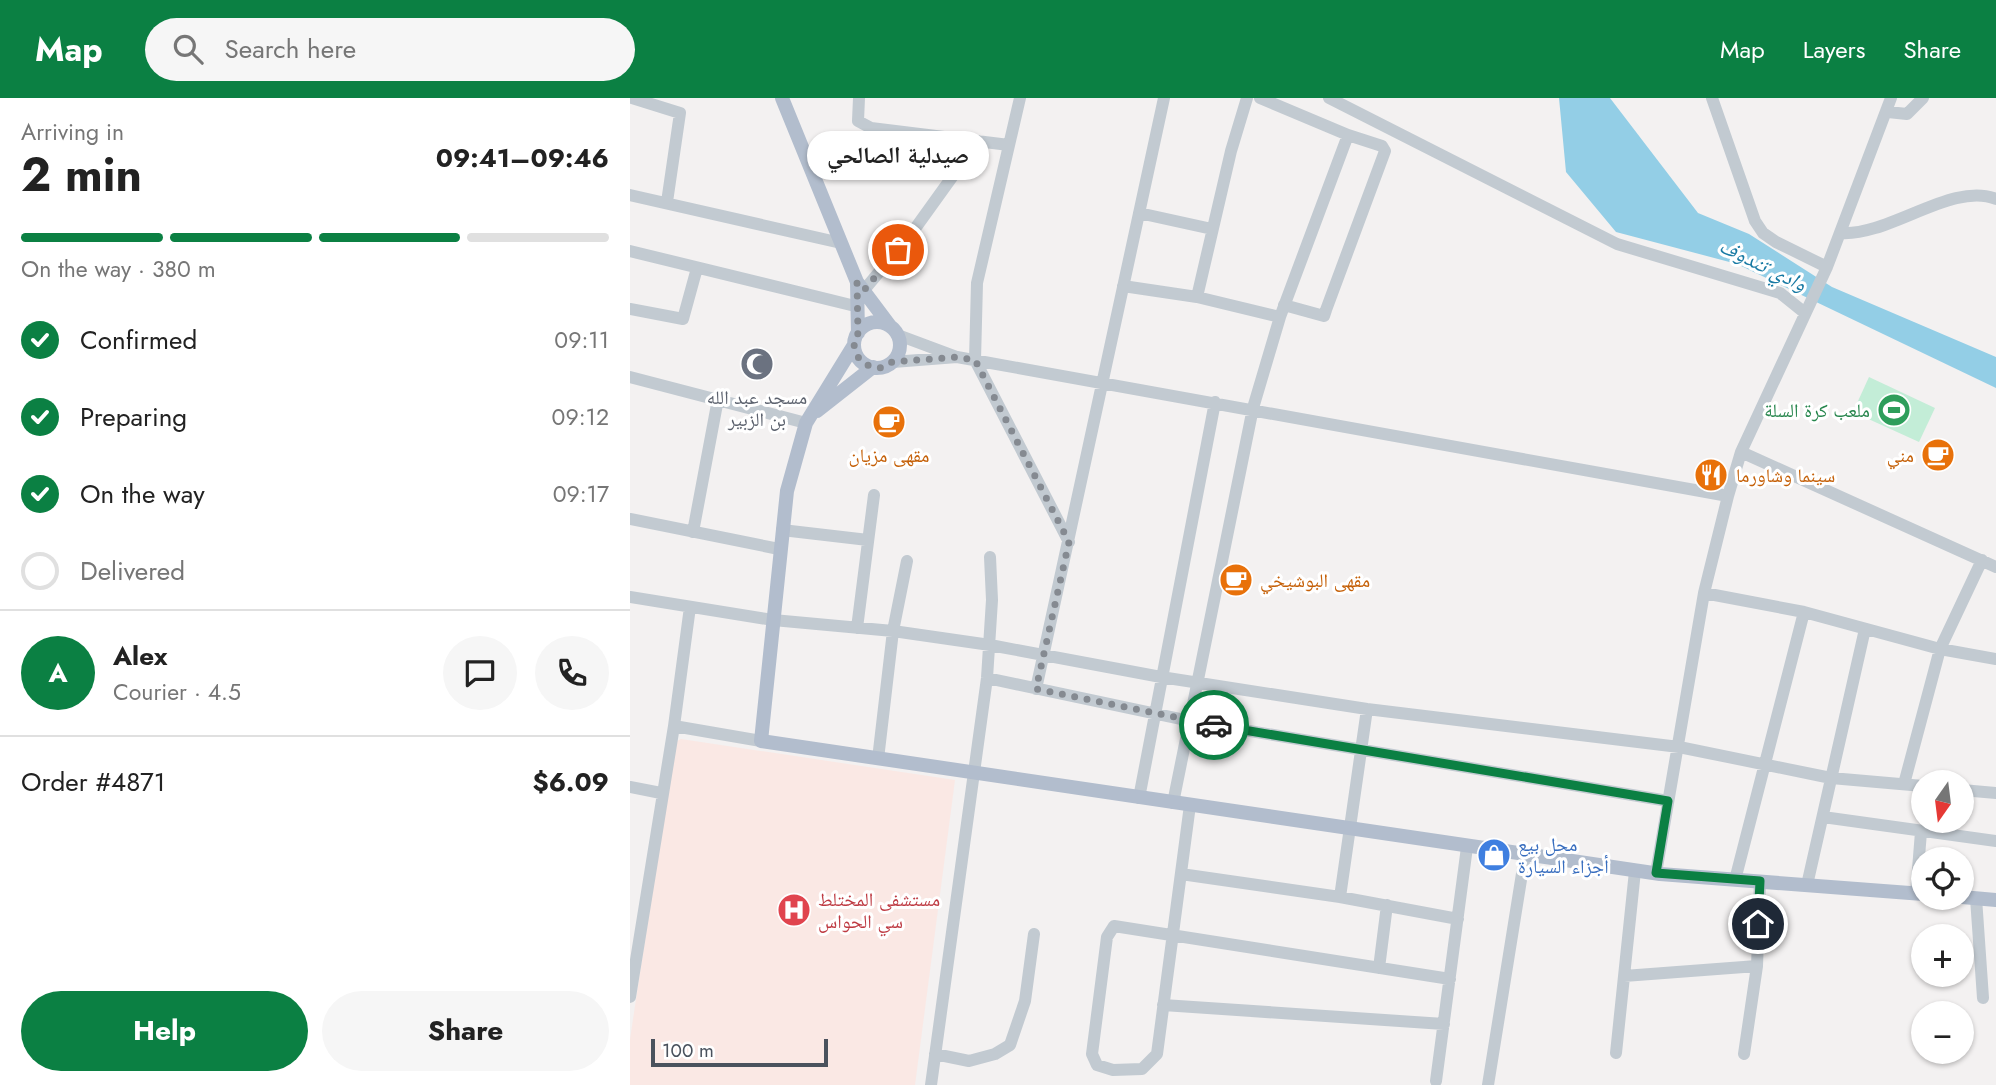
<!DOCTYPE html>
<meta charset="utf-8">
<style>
:root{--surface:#fff;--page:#f6f6f6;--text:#222;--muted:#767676;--line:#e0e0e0;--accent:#0b8043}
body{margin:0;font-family:Jost,"Noto Naskh Arabic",sans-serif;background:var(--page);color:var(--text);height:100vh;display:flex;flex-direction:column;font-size:26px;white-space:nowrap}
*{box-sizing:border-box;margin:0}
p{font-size:23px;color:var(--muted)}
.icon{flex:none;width:38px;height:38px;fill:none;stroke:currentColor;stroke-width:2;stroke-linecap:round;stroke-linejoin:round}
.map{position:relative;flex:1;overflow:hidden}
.sheet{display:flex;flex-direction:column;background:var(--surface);width:630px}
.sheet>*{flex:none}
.needle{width:46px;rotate:194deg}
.fabs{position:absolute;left:1281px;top:672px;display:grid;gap:14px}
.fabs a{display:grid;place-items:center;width:63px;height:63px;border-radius:50%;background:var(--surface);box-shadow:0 2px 5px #0004;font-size:35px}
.scale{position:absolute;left:21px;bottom:18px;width:177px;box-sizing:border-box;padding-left:7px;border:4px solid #4a525d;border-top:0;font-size:19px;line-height:24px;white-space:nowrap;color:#4a525d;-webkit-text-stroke:5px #fff;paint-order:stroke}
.pin{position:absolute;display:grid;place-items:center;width:60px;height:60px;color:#fff;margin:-30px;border:4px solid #fff;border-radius:50%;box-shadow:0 2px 7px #0007}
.courier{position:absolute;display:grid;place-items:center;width:70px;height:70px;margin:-35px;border:5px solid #0b8043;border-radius:50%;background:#fff;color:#222;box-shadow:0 2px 9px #0007}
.bubble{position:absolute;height:49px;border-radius:24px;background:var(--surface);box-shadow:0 2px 5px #0004;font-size:23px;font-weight:700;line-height:49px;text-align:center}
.headline em{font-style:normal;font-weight:700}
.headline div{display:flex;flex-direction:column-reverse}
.headline{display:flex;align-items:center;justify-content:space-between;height:119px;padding:0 21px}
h1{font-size:46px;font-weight:700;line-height:52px}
.bar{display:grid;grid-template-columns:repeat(4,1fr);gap:10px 7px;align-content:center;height:84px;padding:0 21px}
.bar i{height:9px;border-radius:5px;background:var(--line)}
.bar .selected{background:var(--accent)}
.bar p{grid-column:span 4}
.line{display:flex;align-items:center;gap:18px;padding:0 21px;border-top:2px solid var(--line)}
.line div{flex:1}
.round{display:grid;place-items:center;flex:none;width:74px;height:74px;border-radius:37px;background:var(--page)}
ol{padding:0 21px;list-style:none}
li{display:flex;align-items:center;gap:21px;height:77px}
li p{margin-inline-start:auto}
li .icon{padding:7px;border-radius:50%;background:var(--accent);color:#fff;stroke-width:4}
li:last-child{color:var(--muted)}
li i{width:38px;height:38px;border:4px solid var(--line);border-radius:50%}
.button{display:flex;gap:14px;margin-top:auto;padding:14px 21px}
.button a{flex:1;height:80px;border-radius:42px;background:var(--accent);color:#fff;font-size:28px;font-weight:700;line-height:80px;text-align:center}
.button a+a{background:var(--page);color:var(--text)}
header{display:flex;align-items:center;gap:42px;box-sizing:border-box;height:98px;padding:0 35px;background:var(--accent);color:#fff}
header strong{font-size:33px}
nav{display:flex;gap:38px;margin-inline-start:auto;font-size:24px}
.search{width:490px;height:63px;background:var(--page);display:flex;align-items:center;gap:18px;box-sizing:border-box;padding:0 24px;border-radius:38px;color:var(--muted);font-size:26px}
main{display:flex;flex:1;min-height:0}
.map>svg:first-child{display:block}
</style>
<header>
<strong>Map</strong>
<div class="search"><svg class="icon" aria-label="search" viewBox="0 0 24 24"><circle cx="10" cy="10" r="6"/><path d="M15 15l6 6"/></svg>Search here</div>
<nav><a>Map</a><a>Layers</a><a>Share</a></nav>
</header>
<main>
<section class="sheet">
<div class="headline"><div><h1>2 min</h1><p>Arriving in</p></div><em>09:41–09:46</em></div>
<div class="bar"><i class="selected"></i><i class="selected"></i><i class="selected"></i><i></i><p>On the way · 380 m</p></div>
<ol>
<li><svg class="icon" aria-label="check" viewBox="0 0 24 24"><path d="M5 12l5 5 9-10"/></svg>Confirmed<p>09:11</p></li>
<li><svg class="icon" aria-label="check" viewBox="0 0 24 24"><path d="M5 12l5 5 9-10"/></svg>Preparing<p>09:12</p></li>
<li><svg class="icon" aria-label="check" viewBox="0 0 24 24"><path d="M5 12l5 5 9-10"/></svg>On the way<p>09:17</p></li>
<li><i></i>Delivered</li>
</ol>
<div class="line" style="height:126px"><b class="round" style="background:var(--accent);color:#fff">A</b><div><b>Alex</b><p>Courier · 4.5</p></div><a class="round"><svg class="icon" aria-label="chat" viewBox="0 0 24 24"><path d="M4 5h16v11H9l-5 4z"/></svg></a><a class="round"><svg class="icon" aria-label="phone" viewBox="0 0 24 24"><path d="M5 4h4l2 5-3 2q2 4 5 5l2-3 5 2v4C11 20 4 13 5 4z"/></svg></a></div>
<div class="line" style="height:91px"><div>Order #4871</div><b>$6.09</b></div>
<div class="button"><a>Help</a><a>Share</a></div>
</section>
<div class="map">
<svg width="1366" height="987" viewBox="0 0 1366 987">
<rect width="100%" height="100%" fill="#f3f1f1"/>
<path fill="#fae8e4" d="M51 641 325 682 285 987H0V941L45 644Z"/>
<path fill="#c3edd7" d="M1239 279 1305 310 1289 344 1223 314Z"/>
<path fill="#93cee6" d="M929 0H980L1068 115 1119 136 1202 189 1366 259V290L1107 166 986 134 936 74Z"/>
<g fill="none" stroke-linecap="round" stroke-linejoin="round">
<path stroke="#c2cad1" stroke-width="12" d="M2 0 50 15 37 104
M229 0 228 23 241 30 379 47
M390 0 347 185 345 262 439 444
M699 0 987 146 1150 195 1175 215
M1082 0 1125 123 1133 135 1146 144 1197 169
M1258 14 1277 16 1293 0
M0 97 211 145
M509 115 582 131
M1210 135C1259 139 1322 83 1366 101
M0 153 225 208
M493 188 567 199 650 219
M235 191 284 132 348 43
M567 199 601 53 617 0
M654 207 694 218 696 212 755 53 752 48 718 37
M0 211 53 221 67 170
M268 237 327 259 1098 398
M263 264 327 259
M0 279 176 325
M1111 354 1366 469
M0 421 149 451
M152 432 238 442
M63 434 88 301
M1074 495 1174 514 1310 551 1366 561
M0 499 143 522 263 533 360 547 531 579 737 611 1049 649 1201 680 1293 688
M227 530 244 397
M357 580 560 623 1038 703
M406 591 534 0
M44 628 131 643
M248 661 263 533 277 463
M1274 686 1310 551 1352 462
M0 689 31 695
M1332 692 1366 695
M509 700 585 304
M543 705 623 310 650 219 718 37 630 0
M560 707 527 956 512 971 483 972 467 967 462 956 477 839 484 828 820 881
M1193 719 1366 743
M1026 775 1074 495 1098 398 1111 354 1197 169 1261 0
M551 776 710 799 828 821
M1105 782 1174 514
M1177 787 1235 531
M1286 796 1291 734
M710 799 737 611
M1346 800 1353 900
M749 870 757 807
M994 878 1127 868
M0 899 44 628 60 509
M533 907 814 926
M986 955 1005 773
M305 956 339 963 365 956 380 947 395 903 404 836
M1114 956 1127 868 1130 783
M806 983 837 749
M301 987 357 580 362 502 360 459
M858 987 895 757"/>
<path stroke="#b2bdcd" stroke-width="14" d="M152 0 227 184 260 228
M227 184 228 235
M224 247a23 23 0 1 1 46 0a23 23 0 1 1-46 0Z
M224 247 176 325 157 393 131 643 1030 776 1293 796
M187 313 243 269
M1332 799 1366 802"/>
</g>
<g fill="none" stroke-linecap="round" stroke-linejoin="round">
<path stroke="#858a91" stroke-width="7" stroke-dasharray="0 12.6" d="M268 152 235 191 227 184 228 235 224 247 228 259 237 267 250 270 262 264 327 259 345 262 439 444 406 591 584 627"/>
<path stroke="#0b8043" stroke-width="9" d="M584 627 1038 703 1026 775 1130 783 1128 826"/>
</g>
<defs>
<symbol id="mosque-disc" viewBox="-11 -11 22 22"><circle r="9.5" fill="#6b7280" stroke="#fff"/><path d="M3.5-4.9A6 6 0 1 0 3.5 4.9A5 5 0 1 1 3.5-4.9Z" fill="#fff"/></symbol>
<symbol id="stadium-disc" viewBox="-11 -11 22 22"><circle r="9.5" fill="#2e9e5b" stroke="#fff"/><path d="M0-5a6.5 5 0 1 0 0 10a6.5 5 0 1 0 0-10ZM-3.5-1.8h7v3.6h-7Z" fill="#fff"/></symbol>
<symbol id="cafe-disc" viewBox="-11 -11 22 22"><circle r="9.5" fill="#e8710a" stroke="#fff"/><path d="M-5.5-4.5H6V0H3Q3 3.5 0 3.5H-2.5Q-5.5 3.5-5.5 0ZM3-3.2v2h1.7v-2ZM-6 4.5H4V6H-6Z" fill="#fff"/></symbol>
<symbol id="restaurant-disc" viewBox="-11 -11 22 22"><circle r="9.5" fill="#e8710a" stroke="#fff"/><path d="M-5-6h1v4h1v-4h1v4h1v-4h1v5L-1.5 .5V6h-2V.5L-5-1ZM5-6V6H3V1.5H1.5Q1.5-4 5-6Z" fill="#fff"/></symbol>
<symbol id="shop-disc" viewBox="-11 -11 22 22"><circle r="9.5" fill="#3f7fe0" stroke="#fff"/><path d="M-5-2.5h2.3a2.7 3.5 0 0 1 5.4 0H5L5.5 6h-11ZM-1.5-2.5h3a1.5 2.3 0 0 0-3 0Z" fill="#fff"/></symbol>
<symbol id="hospital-disc" viewBox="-11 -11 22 22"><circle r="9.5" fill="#e0444e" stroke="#fff"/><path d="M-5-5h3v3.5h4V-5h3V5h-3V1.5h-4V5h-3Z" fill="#fff"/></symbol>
</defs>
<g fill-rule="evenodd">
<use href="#mosque-disc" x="108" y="247" width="38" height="38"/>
<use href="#stadium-disc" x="1245" y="293" width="38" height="38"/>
<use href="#cafe-disc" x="240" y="305" width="38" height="38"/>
<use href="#cafe-disc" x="1289" y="338" width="38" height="38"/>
<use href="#restaurant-disc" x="1062" y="358" width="38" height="38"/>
<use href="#cafe-disc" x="587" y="463" width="38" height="38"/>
<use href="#shop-disc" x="845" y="738" width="38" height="38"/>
<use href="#hospital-disc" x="145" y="793" width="38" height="38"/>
</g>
<g text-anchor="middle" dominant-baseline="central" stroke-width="6" stroke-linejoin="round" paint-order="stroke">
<g font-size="19" fill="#5b616d" stroke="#fff">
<text x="127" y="299">مسجد عبد الله<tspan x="127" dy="22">بن الزبير</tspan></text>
</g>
<g font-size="19" fill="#27864d" stroke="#fff" text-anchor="end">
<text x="1240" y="312">ملعب كرة السلة</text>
</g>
<g font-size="19" fill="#c56008" stroke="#fff" text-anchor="start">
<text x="259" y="357" text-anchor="middle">مقهى مزيان</text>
<text x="1284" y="357" text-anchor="end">مني</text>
<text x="1106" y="377">سينما وشاورما</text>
<text x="630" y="482">مقهى البوشيخي</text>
</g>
<g font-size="19" fill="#366cbe" stroke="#fff" text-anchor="start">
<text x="888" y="746">محل بيع<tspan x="888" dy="22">أجزاء السيارة</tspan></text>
</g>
<g font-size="19" fill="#be3a42" stroke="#fff" text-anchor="start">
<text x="188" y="801">مستشفى المختلط<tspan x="188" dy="22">سي الحواس</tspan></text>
</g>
<g font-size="21" font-style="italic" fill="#1779a3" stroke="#fff">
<text transform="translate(1133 167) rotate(26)">وادي تندوف</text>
</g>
</g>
</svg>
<div class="fabs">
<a><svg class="needle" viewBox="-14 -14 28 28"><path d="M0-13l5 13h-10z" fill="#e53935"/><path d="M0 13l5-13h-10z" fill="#767676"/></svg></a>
<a><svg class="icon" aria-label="locate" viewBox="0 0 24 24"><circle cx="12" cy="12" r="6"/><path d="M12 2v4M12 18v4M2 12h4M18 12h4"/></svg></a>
<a>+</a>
<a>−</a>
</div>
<div class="scale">100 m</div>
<div class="pin" style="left:268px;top:152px;background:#ea580c"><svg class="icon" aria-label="bag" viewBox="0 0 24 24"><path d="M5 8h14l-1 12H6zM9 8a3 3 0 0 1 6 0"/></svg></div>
<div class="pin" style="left:1128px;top:826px;background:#1f2937"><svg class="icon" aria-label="home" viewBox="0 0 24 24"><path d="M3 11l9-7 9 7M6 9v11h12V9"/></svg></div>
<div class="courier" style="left:584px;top:627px"><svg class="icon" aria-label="car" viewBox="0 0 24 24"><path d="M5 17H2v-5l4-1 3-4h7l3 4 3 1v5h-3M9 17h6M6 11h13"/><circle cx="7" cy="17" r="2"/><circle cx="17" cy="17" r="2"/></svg></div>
<div class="bubble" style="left:177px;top:33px;width:182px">صيدلية الصالحي</div>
</div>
</main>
